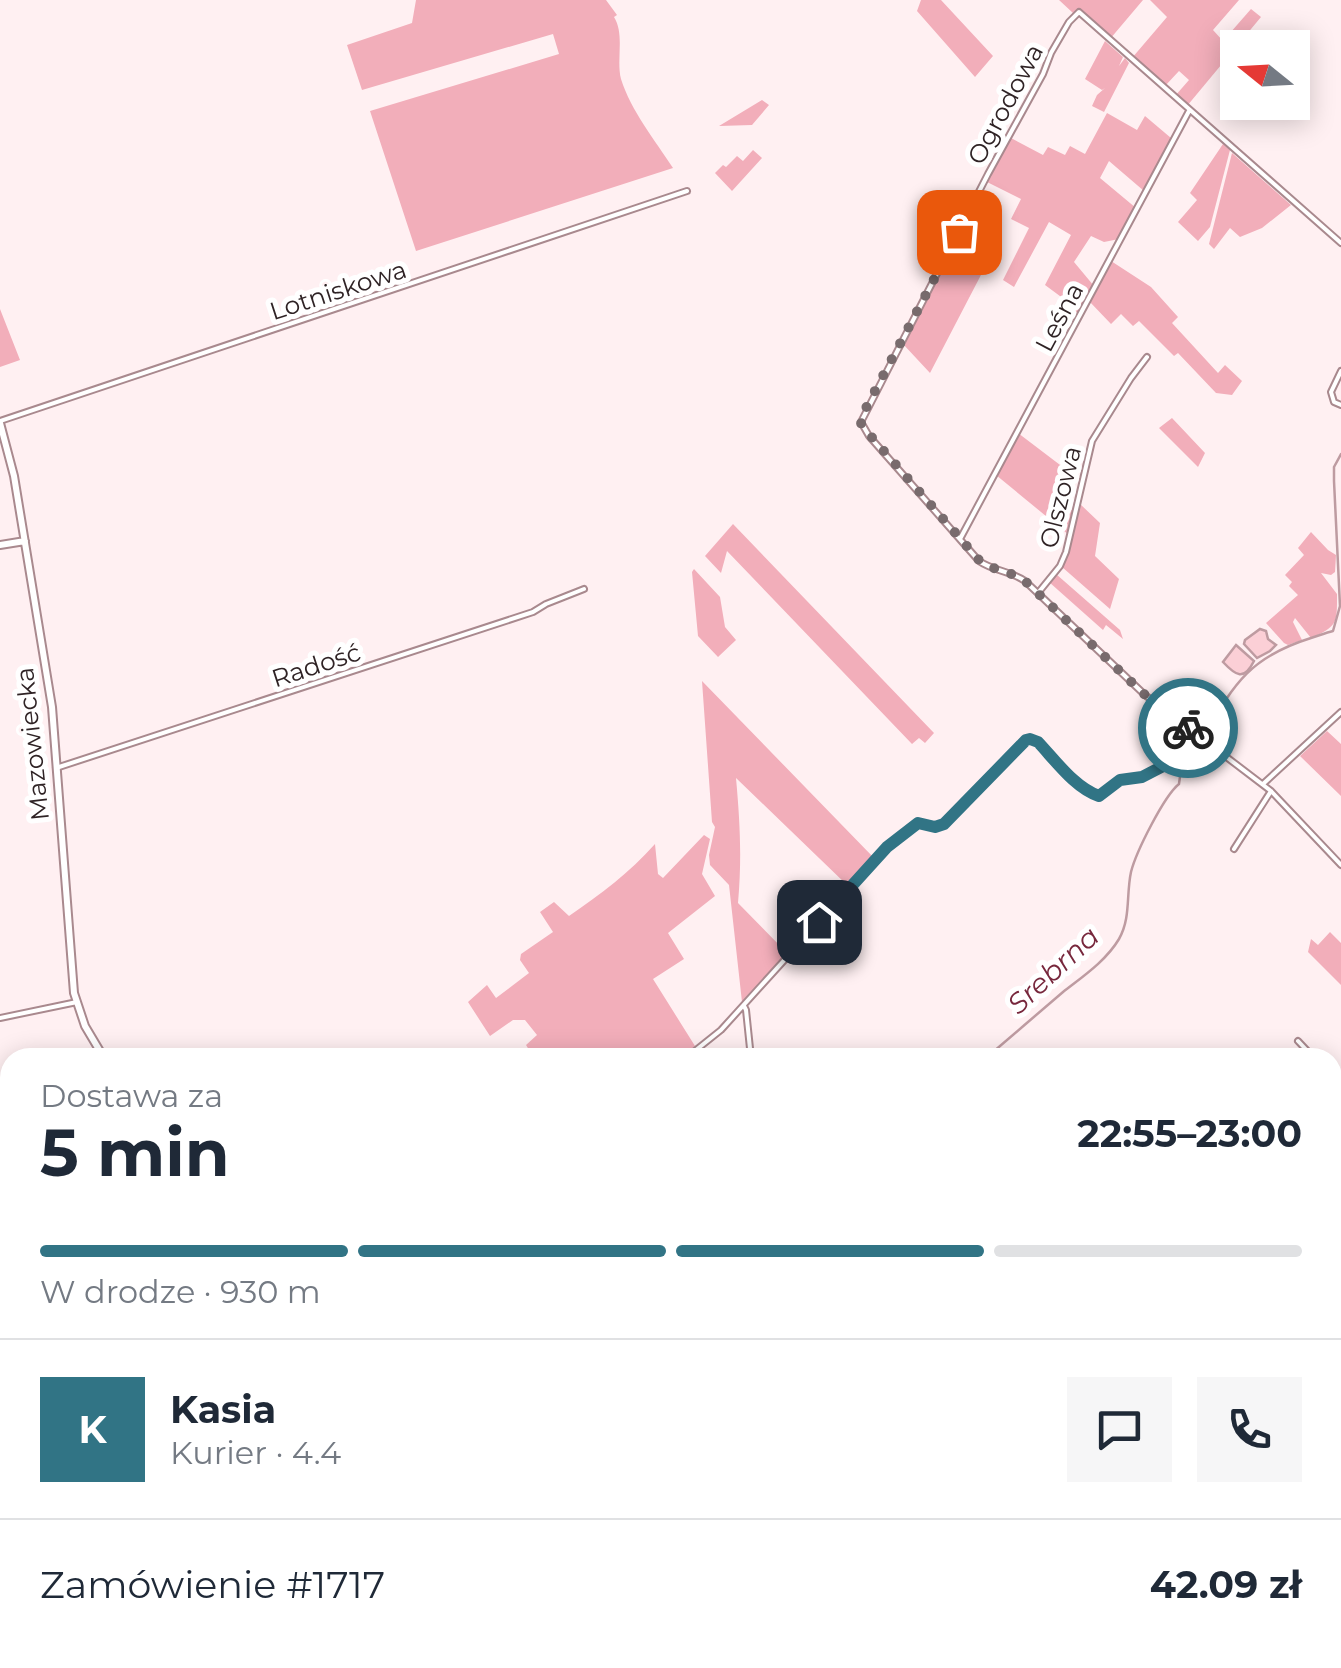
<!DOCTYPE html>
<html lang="pl">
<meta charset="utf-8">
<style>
:root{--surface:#fff;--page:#f6f6f7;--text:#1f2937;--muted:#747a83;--line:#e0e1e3;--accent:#317485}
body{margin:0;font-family:Montserrat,sans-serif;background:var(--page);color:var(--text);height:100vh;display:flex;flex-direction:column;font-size:38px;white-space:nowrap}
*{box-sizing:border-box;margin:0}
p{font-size:32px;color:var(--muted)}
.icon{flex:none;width:55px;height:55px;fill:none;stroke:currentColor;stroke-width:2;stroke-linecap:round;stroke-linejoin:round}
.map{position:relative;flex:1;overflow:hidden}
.details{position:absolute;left:0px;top:1048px;width:1342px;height:622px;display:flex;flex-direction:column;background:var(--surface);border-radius:30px 30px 0 0;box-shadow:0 5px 25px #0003}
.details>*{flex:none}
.needle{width:65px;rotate:288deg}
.buttons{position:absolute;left:1220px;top:30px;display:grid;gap:20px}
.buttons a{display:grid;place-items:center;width:90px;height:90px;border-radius:0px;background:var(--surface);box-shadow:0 5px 25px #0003;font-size:50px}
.pin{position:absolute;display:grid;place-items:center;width:85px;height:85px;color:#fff;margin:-42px;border-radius:20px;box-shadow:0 5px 15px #0006}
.courier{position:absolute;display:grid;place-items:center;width:100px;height:100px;margin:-50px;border:8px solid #317485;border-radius:50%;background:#fff;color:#222;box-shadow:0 2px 12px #0007}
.summary em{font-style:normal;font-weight:700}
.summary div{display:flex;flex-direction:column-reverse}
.summary{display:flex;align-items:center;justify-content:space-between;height:170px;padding:0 40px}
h1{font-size:65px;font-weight:700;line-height:75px}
.bar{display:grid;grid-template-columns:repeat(4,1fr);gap:15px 10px;align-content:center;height:120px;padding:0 40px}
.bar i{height:12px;border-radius:8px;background:var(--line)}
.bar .selected{background:var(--accent)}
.bar p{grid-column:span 4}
.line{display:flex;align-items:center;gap:25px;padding:0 40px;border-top:2px solid var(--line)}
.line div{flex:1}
.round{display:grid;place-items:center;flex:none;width:105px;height:105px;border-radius:0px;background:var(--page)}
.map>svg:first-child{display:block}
</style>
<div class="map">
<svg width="1341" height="1668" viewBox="0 0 1341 1668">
<rect width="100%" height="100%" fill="#fff0f2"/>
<path fill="#f2aeba" d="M416 0H606L617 15 614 17C625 35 616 59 621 79 631 111 655 140 673 168L416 251 370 111 559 54 553 34 362 90 347 45 412 23Z
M921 0H941L993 56 975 77 917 11Z
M1059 0H1143L1110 39 1077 11 1073 13Z
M1150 0H1239L1213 30 1223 41 1251 9 1261 17 1187 106 1175 96 1189 80 1179 71 1165 86 1132 58 1167 17Z
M1105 41 1123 57 1119 66 1125 58 1129 63 1104 112 1092 106 1097 95 1105 88 1102 90 1085 79Z
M762 100 769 105 752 125 719 126Z
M1107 113 1137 130 1145 116 1171 138 1144 191 1109 161 1100 178 1136 208 1119 239 1104 242 1091 236 1074 262 1094 286 1078 314 1068 302 1045 285 1071 235 1049 222 1014 287 1003 280 1029 228 1011 219 1021 199 987 182 1011 138 1043 155 1048 147 1065 155 1070 146 1085 154Z
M1223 144 1230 150 1210 227 1198 241 1178 222 1197 200 1190 193Z
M753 150 762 158 732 191 715 173 723 165 726 167 737 156 743 161Z
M1232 153 1291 205 1262 228 1240 237 1230 228 1214 249 1209 244Z
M962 231 995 248 930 373 903 344Z
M1111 261 1151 287 1178 317 1172 323 1218 373 1225 365 1242 381 1232 395 1216 393 1178 353 1174 356 1139 321 1133 326 1121 314 1111 324 1089 301Z
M0 309 20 360 0 367Z
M1172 418 1205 453 1198 467 1159 428Z
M1018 433 1068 471 1062 503 1073 511 1069 535 996 475Z
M1079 503 1100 523 1095 556 1119 579 1110 609 1062 567 1073 534Z
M733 524 934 733 925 743 919 738 912 744 727 551 721 573 705 556Z
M1311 532 1328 550 1336 555 1335 572 1331 575 1321 573 1337 594C1337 623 1338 626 1311 638L1295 618 1293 622 1302 640 1288 645 1284 643 1266 623 1298 595 1289 586 1292 582 1285 575 1304 555 1298 548Z
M694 569 720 597 725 627 736 640 718 657 698 636 692 572Z
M1056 574 1120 630 1123 639 1106 625 1103 630 1049 582Z
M702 681 874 858 848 886 736 778C740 822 742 858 738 903L787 953 742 1002 729 885 710 865 709 855 715 827 712 822Z
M1327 731 1341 744V796L1300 756Z
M704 835 710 839 702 874 715 896 668 933 684 959 653 979 695 1046 681 1057 534 1058 526 1045 537 1035 525 1020H513L490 1036 468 1002 487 985 496 998 529 973 520 960 521 954 553 932 540 912 554 902 569 916C601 894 629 873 655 844L658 874 663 878Z
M1330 932 1341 943V985L1308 952 1311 939 1318 945Z
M1333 1405 1341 1406V1633L1332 1626Z"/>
<path fill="#fbcfd6" stroke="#be9ba1" stroke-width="2.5" d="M1260 629 1266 631 1268 639 1276 645 1270 651 1257 658 1244 644 1245 640Z
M1236 645 1254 661C1244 681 1236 676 1223 662Z"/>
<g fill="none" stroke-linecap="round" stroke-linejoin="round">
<path stroke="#be9ba1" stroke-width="2.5" d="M1204 735C1235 683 1250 657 1311 638 1318 636 1325 633 1333 631L1340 606 1334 481V467L1341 454
M986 1058C1012 1036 1037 1014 1063 992 1082 977 1106 961 1119 939 1131 918 1126 895 1131 872 1136 852 1164 796 1179 784 1181 767 1185 750 1201 740
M0 1198 10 1213
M330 1660 333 1668
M522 1668 524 1660"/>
<defs>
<path id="street" d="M1341 243 1079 12 1069 22 1051 53 1043 74 988 174 861 422 869 436 979 561C993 571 1011 571 1025 581L1145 695 1271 791 1341 865
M1341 371 1331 392 1334 402 1341 405
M0 421 687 191
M960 539 1189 111
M1038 593 1060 566 1066 552 1092 441 1131 378 1147 357
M56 768 533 612 546 604 584 589
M1263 784 1341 712
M1234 849 1271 791
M744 1006 746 1010 751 1058
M0 1018 77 1002
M1298 1041 1314 1058
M686 1058 721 1030 887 847 916 824 935 827 944 824 1023 741 1030 739 1036 741C1055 759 1074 787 1099 796L1119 781 1143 777 1171 762 1183 751 1194 732
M1332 1074 1341 1081
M1332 1158 1341 1167
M0 1560 10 1553
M251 1660 257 1668
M743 1660 748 1665
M886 1660 895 1668
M939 1660 947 1668
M1272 1664 1277 1668
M690 1668 697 1660
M840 1668 843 1660
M1015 1668 1017 1660"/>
<path id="secondary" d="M0 423 14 476 52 707 74 993 85 1026 104 1058
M0 545 25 541
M504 1660 509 1668"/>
<path id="primary" d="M1332 1364 1341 1332
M1252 1668 1254 1660"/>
</defs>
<use href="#street" stroke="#a9898e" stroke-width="8"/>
<use href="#secondary" stroke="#a9898e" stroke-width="10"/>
<use href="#primary" stroke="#a9898e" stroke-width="12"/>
<use href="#street" stroke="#fff" stroke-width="4"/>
<use href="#secondary" stroke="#fff" stroke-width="6"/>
<use href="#primary" stroke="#fff" stroke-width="9"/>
</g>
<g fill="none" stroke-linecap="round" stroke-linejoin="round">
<path stroke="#786b6d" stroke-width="10" stroke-dasharray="0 18" d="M959 232 867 406 860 420 862 426 979 560C993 571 1011 571 1025 581L1144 694 1188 728"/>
<path stroke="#317485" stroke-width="12" d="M819 922 887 847 918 823 935 827 944 824 1026 740 1030 739 1038 742C1055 760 1075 788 1099 796L1120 780 1142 777 1171 762 1183 751 1194 732 1188 728"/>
</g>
<g text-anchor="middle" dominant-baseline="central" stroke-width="10" stroke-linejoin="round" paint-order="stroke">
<g font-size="25" fill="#2f2325" stroke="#fff">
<text transform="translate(1005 104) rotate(-62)">Ogrodowa</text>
<text transform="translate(338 290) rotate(-18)">Lotniskowa</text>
<text transform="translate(1059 317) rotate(-62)">Leśna</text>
<text transform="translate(1060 497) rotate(-76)">Olszowa</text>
<text transform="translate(316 665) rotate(-18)">Radość</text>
<text transform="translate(32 744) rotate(-96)">Mazowiecka</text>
</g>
<g font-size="28" font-style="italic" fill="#77273c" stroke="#fff">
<text transform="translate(1053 970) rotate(-43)">Srebrna</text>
</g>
</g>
</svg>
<div class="buttons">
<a><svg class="needle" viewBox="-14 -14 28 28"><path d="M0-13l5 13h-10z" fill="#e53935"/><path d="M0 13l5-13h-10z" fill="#747a83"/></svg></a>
</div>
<div class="pin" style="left:959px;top:232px;background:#ea580c"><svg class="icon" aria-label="bag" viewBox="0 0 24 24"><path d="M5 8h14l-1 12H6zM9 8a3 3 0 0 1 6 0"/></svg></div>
<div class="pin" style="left:819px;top:922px;background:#1f2937"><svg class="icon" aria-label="home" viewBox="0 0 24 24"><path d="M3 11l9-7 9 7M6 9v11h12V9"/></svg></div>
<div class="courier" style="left:1188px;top:728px"><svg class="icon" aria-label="bike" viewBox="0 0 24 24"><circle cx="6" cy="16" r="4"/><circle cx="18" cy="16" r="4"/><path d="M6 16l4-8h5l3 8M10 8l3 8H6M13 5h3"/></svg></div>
<section class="details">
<div class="summary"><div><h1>5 min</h1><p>Dostawa za</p></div><em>22:55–23:00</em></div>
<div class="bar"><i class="selected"></i><i class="selected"></i><i class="selected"></i><i></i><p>W drodze · 930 m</p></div>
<div class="line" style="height:180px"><b class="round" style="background:var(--accent);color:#fff">K</b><div><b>Kasia</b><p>Kurier · 4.4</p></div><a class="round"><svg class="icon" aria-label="chat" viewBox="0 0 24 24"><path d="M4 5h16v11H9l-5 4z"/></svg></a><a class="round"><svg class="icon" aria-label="phone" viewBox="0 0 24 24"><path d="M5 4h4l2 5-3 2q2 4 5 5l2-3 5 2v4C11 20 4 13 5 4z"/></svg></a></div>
<div class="line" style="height:130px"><div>Zamówienie #1717</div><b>42.09 zł</b></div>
</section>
</div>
